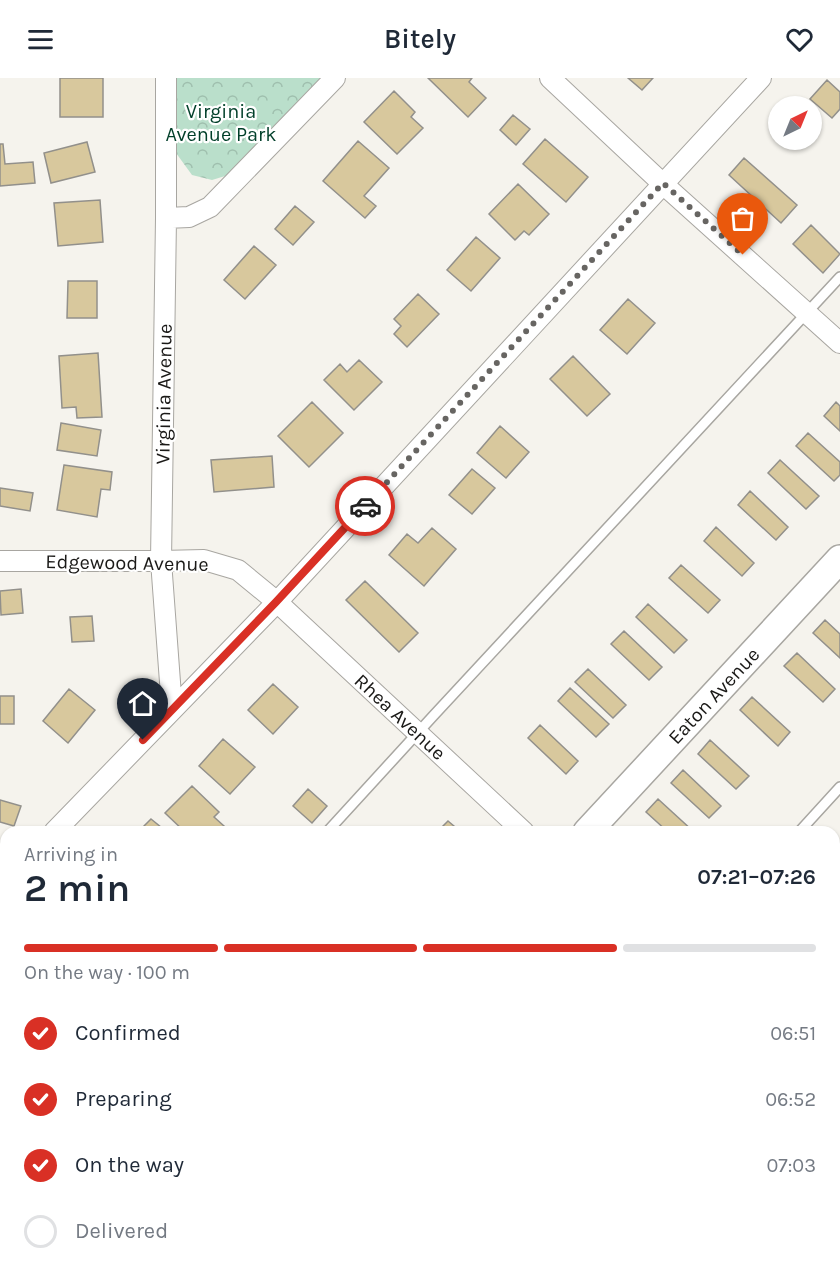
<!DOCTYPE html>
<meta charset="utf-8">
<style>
:root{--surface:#fff;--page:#f6f6f7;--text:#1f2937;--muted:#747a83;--line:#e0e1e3;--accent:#d93025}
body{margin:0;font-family:Karla,sans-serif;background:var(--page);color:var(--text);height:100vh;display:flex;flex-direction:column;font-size:22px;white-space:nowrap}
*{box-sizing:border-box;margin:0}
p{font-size:20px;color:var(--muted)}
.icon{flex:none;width:33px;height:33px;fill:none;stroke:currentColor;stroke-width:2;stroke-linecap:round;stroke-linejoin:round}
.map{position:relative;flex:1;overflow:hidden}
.side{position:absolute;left:0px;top:748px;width:840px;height:452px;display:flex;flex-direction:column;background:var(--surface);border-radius:18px 18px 0 0;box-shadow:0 2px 4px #0004}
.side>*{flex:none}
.needle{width:39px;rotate:43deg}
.fabs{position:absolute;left:768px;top:18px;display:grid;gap:12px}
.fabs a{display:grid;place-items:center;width:54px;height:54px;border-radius:50%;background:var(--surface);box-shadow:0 2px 4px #0004;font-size:30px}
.pin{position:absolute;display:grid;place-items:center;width:51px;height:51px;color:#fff;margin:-62px -26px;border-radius:50% 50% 50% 0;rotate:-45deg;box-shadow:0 0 6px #0007}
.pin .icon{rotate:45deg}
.courier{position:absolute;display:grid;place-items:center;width:60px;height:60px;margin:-30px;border:4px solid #d93025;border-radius:50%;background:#fff;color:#222;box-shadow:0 2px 8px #0007}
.overview em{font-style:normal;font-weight:600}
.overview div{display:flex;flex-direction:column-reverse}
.overview{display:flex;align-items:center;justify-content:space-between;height:102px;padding:0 24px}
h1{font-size:39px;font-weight:600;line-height:45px}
.bar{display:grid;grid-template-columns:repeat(4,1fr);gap:9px 6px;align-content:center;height:72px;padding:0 24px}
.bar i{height:8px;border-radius:4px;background:var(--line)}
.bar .on{background:var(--accent)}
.bar p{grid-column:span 4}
ol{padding:0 24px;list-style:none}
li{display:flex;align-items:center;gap:18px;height:66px}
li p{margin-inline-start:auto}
li .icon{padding:6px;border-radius:50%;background:var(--accent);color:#fff;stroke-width:4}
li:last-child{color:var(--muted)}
li i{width:33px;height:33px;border:3px solid var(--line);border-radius:50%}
header{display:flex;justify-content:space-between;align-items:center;height:78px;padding:0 24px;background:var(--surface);font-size:27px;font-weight:600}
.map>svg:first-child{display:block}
</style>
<header><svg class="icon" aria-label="menu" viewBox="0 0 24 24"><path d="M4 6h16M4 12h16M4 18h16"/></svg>Bitely<svg class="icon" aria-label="heart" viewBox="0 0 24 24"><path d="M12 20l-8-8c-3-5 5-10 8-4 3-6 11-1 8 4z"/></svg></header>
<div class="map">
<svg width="840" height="1199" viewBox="0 0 840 1199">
<defs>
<pattern id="forest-crowns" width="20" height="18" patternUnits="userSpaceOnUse" patternTransform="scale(1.5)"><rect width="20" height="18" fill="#badfcb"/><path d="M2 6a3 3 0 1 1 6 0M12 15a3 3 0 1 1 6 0" fill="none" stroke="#9fbfae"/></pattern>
</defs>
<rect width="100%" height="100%" fill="#f5f3ed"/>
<path fill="url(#forest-crowns)" d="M176 0H321L235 95 212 102 192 97 176 75Z"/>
<path fill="#d8c89d" stroke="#92908b" stroke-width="1.5" d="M60 0H103V39H60Z
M428 0H472L469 4 486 20 468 39Z
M628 0H653L642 12Z
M827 2 840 14V31L832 40 810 21Z
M394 13 415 34 411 39 423 50 397 76 364 44Z
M513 37 530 51 516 67 500 52Z
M545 61 588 99 566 124 523 86Z
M358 63 389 90 364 118 376 128 365 140 323 103Z
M87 64 95 94 51 105 44 75Z
M0 66H3L5 86 33 84 35 105 0 108Z
M744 80 797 127 781 145 729 97Z
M518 106 549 136 529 157 524 153 515 162 489 136Z
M100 122 103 164 58 168 54 125Z
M295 128 314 144 293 167 275 151Z
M811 147 840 176 823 195 793 166Z
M476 159 500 180 471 213 447 192Z
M254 168 276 187 245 221 224 202Z
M68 203H97V240H67Z
M418 216 439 236 407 269 394 256 401 248 394 241Z
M628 221 655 245 627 276 600 252Z
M98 275 102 339 77 340 76 329 62 330 59 278Z
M573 278 610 316 587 338 550 301Z
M359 282 382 304 354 332 324 302 340 286 347 294Z
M312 324 343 355 309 389 278 358Z
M836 324 840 328V353L824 338Z
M61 345 101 352 97 378 57 372Z
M500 348 529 374 506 400 477 375Z
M808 355 840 384V397L834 403 796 368Z
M272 378 274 409 214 414 211 382Z
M780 382 819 418 806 431 768 395Z
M64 387 112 394 110 412 101 411 97 439 57 432Z
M472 391 495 410 472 436 449 417Z
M0 410 33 415 30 433 0 428Z
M750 413 788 449 776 462 738 427Z
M716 449 754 485 742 498 704 463Z
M432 450 456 471 424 508 389 477 407 456 418 465Z
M681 487 720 522 708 535 669 500Z
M365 503 418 555 399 574 346 522Z
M21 511 23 535 1 537 0 513Z
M648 526 687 562 674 575 636 539Z
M92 538 94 563 72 564 70 539Z
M825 542 840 556V580L813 555Z
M624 553 662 589 649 602 611 566Z
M797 575 835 611 823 624 784 588Z
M588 591 626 627 613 640 575 604Z
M273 606 298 629 273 656 248 632Z
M570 610 609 646 596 659 558 623Z
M69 611 95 632 68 665 43 643Z
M0 618H14V646H0Z
M752 619 790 654 778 668 740 632Z
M540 647 578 683 566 696 528 660Z
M223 661 255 689 230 716 199 688Z
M710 662 749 698 736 711 698 676Z
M683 692 721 728 709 740 671 705Z
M192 708 219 734 214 739 224 748 218 754H185L165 735Z
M308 711 327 728 312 745 293 728Z
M658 721 694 754H668L646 734Z
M0 722 21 728 14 748 0 744Z
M151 741 167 754H138Z
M448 743 461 754H437Z
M834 833 840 839V863L834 858Z
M834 1111 840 1116V1148L834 1154Z
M75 1194H103L99 1199H80Z
M229 1194H239L244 1199H225Z
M483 1194H516L521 1199H488Z
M529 1194H547L543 1199H534Z
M644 1194H676L682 1199H649Z
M703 1194H717L712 1199H708Z"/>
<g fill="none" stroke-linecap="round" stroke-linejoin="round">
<defs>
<path id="lane" d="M327 754 434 637 840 199
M799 754 840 709
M0 1115 6 1109
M834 1187 840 1180
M391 1199 396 1194
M823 1199 827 1194"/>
<path id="street" d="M166 0V140L161 483 172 631
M550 0 663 106 840 265
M166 140 189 139 210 129 335 0
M0 483H161L204 482 238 492 277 524 524 754
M54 754 277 524 761 0
M0 811 6 805
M834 946 840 940
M0 1189 11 1199
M606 1199 610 1194"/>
<path id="secondary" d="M587 754 840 481
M834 1042 840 1047
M181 1199 185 1194"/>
</defs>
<use href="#lane" stroke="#a8a6a1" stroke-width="12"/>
<use href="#street" stroke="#a8a6a1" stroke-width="22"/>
<use href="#secondary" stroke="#a8a6a1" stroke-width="30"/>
<use href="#lane" stroke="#fff" stroke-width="9"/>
<use href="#street" stroke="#fff" stroke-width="20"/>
<use href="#secondary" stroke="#fff" stroke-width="27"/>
</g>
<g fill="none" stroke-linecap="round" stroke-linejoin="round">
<path stroke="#676562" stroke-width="6" stroke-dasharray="0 10.8" d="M365 428 663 105 743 177"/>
<path stroke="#d93025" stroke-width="8" d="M143 662 276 524 365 428"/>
</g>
<g text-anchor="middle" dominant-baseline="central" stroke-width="4.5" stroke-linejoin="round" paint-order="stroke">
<g font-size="20" fill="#003f29" stroke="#fff">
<text x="221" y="33">Virginia<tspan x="221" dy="23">Avenue Park</tspan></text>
</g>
<g font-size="20" fill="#1a1917" stroke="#fff">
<text transform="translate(164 316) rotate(-89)">Virginia Avenue</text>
<text transform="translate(127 485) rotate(1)">Edgewood Avenue</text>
<text transform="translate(714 618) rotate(-47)">Eaton Avenue</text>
<text transform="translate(400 639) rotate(43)">Rhea Avenue</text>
</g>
</g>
</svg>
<div class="fabs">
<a><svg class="needle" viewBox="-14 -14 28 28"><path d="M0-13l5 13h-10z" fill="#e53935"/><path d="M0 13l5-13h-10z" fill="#747a83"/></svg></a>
</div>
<div class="pin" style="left:743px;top:177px;background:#ea580c"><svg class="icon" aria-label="bag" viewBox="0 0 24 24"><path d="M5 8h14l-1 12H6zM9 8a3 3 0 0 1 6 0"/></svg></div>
<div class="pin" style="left:143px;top:662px;background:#1f2937"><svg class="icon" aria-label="home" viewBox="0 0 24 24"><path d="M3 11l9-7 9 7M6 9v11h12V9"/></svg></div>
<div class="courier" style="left:365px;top:428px"><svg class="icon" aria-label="car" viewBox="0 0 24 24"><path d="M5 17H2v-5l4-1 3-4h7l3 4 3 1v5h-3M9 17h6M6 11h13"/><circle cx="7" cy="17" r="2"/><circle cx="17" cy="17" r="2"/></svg></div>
<section class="side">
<div class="overview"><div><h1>2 min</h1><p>Arriving in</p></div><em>07:21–07:26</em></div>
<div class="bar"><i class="on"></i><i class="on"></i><i class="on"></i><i></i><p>On the way · 100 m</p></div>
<ol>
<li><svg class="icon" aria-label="check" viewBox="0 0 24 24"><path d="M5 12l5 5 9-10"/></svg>Confirmed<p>06:51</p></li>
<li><svg class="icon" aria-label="check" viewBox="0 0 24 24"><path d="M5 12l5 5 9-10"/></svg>Preparing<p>06:52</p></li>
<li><svg class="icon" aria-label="check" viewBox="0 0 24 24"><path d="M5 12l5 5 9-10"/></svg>On the way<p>07:03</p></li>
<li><i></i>Delivered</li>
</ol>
</section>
</div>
